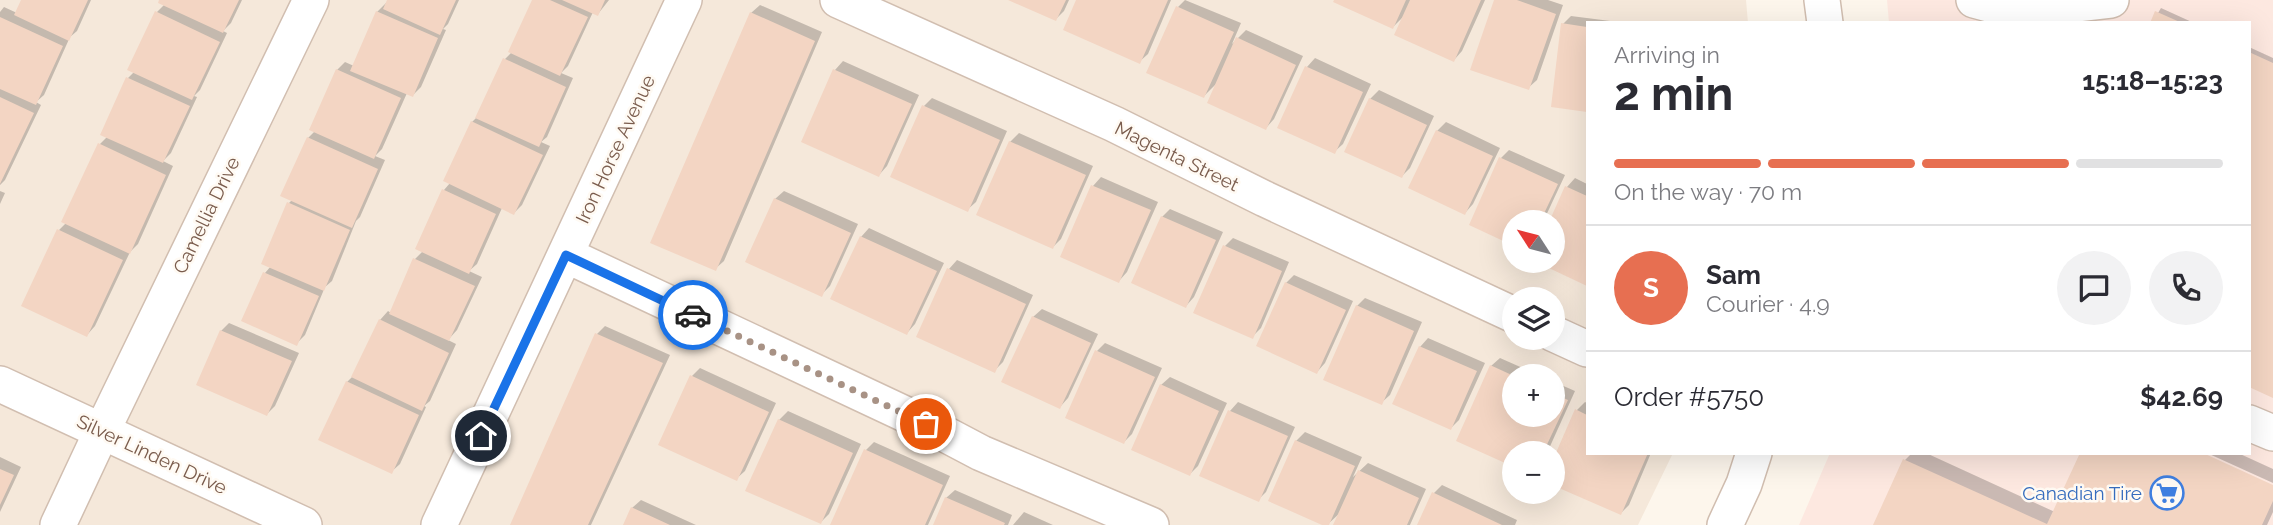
<!DOCTYPE html>
<meta charset="utf-8">
<style>
:root{--surface:#fff;--page:#f2f2f3;--text:#2b2b33;--muted:#7c7c81;--line:#e1e1e2;--accent:#e76f51}
body{margin:0;font-family:Raleway,sans-serif;background:var(--page);color:var(--text);height:100vh;display:flex;flex-direction:column;font-size:26px;white-space:nowrap}
*{box-sizing:border-box;margin:0}
p{font-size:23px;color:var(--muted)}
.icon{flex:none;width:38px;height:38px;fill:none;stroke:currentColor;stroke-width:2;stroke-linecap:round;stroke-linejoin:round}
.map{position:relative;flex:1;overflow:hidden}
.drawer{position:absolute;left:1586px;top:21px;width:665px;height:434px;display:flex;flex-direction:column;background:var(--surface);border-radius:0px;box-shadow:0 7px 28px #0002}
.drawer>*{flex:none}
.needle{width:46px;rotate:306deg}
.fabs{position:absolute;left:1502px;top:210px;display:grid;gap:14px}
.fabs a{display:grid;place-items:center;width:63px;height:63px;border-radius:50%;background:var(--surface);box-shadow:0 7px 28px #0002;font-size:35px}
.pin{position:absolute;display:grid;place-items:center;width:60px;height:60px;color:#fff;margin:-30px;border:4px solid #fff;border-radius:50%;box-shadow:0 2px 7px #0007}
.courier{position:absolute;display:grid;place-items:center;width:70px;height:70px;margin:-35px;border:5px solid #1a73e8;border-radius:50%;background:#fff;color:#222;box-shadow:0 2px 9px #0007}
.head em{font-style:normal;font-weight:700}
.head div{display:flex;flex-direction:column-reverse}
.head{display:flex;align-items:center;justify-content:space-between;height:119px;padding:0 28px}
h1{font-size:46px;font-weight:700;line-height:52px}
.bar{display:grid;grid-template-columns:repeat(4,1fr);gap:10px 7px;align-content:center;height:84px;padding:0 28px}
.bar i{height:9px;border-radius:5px;background:var(--line)}
.bar .selected{background:var(--accent)}
.bar p{grid-column:span 4}
.line{display:flex;align-items:center;gap:18px;padding:0 28px;border-top:2px solid var(--line)}
.line div{flex:1}
.round{display:grid;place-items:center;flex:none;width:74px;height:74px;border-radius:37px;background:var(--page)}
.map>svg:first-child{display:block}
</style>
<div class="map">
<svg width="2273" height="525" viewBox="0 0 2273 525">
<rect width="100%" height="100%" fill="#fdf6ec"/>
<path fill="#f5e8da" fill-rule="evenodd" d="M0 0H1746L1748 23H1587V453H1673L1638 525H0ZM1514 222H1552V261H1514ZM1514 299H1552V338H1514ZM1514 376H1552V415H1514ZM1514 453H1552V492H1514Z"/>
<path fill="#fde8e0" d="M1887 0H2273V525H1799L1830 453H2249V23H1889Z"/>
<path fill="#0003" d="M23 0H91L77 31 70 37 44 95 36 102 41 105 5 180 0 185V12L4 7 17 13Z
M161 0H242L231 23 223 31 227 33 200 90 194 96 197 97 171 153 163 161 173 166 138 244 130 252 95 326 87 335 59 230 66 223 100 144 108 136 128 78 135 71 157 12 165 4Z
M389 0H459L448 24 443 29 446 30 421 87 413 95 407 93 382 149 375 156 385 160 360 217 356 221 332 281 325 287 305 335 296 344 243 320 265 273 271 266 289 203 293 199 308 138 315 131 337 70 345 62 354 66 377 12Z
M534 0H609L598 14 593 12 568 66 561 73 573 78 547 137 541 142 550 146 522 205 514 213 502 208 477 264 469 271 482 277 457 330 448 340 456 344 430 401 424 406 426 407 400 464 391 472 347 382 353 376 380 320 388 311 391 313 415 259 423 251 444 190 450 183 472 122 478 116 505 59 512 52Z
M1012 0H1069L1064 11 1056 19Z
M1078 0H1171L1148 54 1139 62Z
M1185 0 1241 23 1232 44 1246 30 1303 56 1274 119 1266 128 1217 83 1204 96 1178 7Z
M1336 0H1485L1462 51 1454 60 1405 15 1393 27Z
M1496 0H1548L1563 5 1537 80 1528 88Z
M760 5 822 32 724 261 715 269 751 13Z
M2161 8 2194 23H2152Z
M1571 16 1626 23H1587V110L1552 106 1563 24Z
M2249 47 2273 58V396L2249 385Z
M1315 58 1371 84 1343 144 1334 152 1279 127 1307 67Z
M843 61 919 95 887 166 879 175 803 141 835 70Z
M1379 90 1434 116 1410 168 1402 176 1370 99Z
M932 98 1007 131 976 202 967 210 924 106Z
M1446 122 1500 148 1473 204 1465 213 1410 187 1437 131Z
M1019 133 1093 166 1061 239 1053 247 1010 142Z
M1509 150 1565 175 1543 222H1514L1501 158Z
M1101 177 1158 202 1127 272 1119 281 1063 256 1093 186Z
M1575 178 1587 184V284L1538 261H1552V222H1551L1567 187Z
M0 191 5 193 0 204Z
M784 191 858 224 830 286 822 294 775 199Z
M1170 209 1223 232 1194 297 1186 306 1162 217Z
M869 228 944 263 915 324 907 333 861 237Z
M1233 238 1289 262 1261 328 1253 336 1225 246Z
M957 260 1033 295 1003 362 994 371 949 269Z
M1294 275 1353 301 1325 363 1317 372 1286 283Z
M1365 298 1422 322 1390 395 1381 403 1357 306Z
M1042 309 1098 334 1068 398 1060 407 1033 317Z
M229 323 299 353 275 406 267 414 221 331Z
M605 326 670 355 591 525H512L597 334Z
M1428 338 1485 363 1459 420 1451 428 1420 347Z
M1105 343 1162 368 1132 434 1124 442 1097 351Z
M1500 358 1541 376H1514V415H1552V381L1575 391 1547 453H1514L1491 366Z
M700 368 776 403 745 471 736 479 692 376Z
M1170 377 1227 403 1198 466 1190 474 1161 385Z
M1238 402 1295 427 1266 492 1258 500 1201 475 1230 411Z
M1585 402 1587 403V453H1651L1629 505 1621 513 1552 483 1577 410Z
M788 411 861 444 829 514 821 522 779 420Z
M1305 432 1362 457 1353 477 1368 463 1426 489 1410 525H1335L1341 512 1327 525 1296 441Z
M874 442 950 476 928 525H833L866 450Z
M1912 453H1926L2055 512 2273 487V512L2267 525H1875L1905 460Z
M2207 453H2238L2273 469V483Z
M0 457 21 467 0 512Z
M1442 485 1517 520 1515 525H1419L1434 493Z
M955 490 1012 515 1008 525H935L946 498Z
M641 500 696 525H625L632 508Z
M1024 512 1053 525H1013Z"/>
<path fill="#f3d5c3" d="M21 0H88L69 41 14 15Z
M159 0H239L223 33 158 3Z
M387 0H456L440 35 383 9Z
M532 0H550L588 17 560 76 508 52Z
M562 0H605L598 16Z
M1008 0H1066L1056 21Z
M1076 0H1168L1140 64 1063 30Z
M1334 0H1406L1393 29 1333 2Z
M1410 0H1481L1454 62 1394 35Z
M1494 0H1517L1556 14 1529 90 1470 70Z
M1176 6 1234 32 1204 98 1146 73Z
M155 11 220 42 192 100 127 70Z
M376 11 438 38 413 97 350 71Z
M2155 11 2182 23H2150Z
M750 12 815 41 716 271 650 243Z
M0 17 63 46 36 105 0 89Z
M1561 23 1587 27V112L1551 107Z
M1236 37 1296 65 1266 130 1207 103Z
M2249 52 2273 63V398L2249 387Z
M503 58 566 87 539 147 475 118Z
M1305 66 1363 92 1335 154 1277 128Z
M336 69 401 98 374 159 309 130Z
M833 69 912 104 879 177 801 142Z
M126 77 190 106 163 163 100 135Z
M0 97 34 113 0 184Z
M1369 98 1427 125 1402 178 1344 152Z
M922 105 1000 140 968 212 890 177Z
M471 121 543 155 514 215 443 181Z
M1436 130 1493 156 1465 215 1408 188Z
M307 137 378 169 352 228 280 196Z
M1009 141 1086 175 1053 249 976 215Z
M98 143 166 175 130 254 61 222Z
M1499 157 1558 184 1540 222H1514V246L1469 225Z
M1091 185 1151 210 1119 283 1060 257Z
M1565 186 1587 196V286L1534 261H1552V222H1549Z
M442 189 496 214 469 274 415 249Z
M774 198 851 233 822 297 745 262Z
M287 202 350 230 324 291 261 264Z
M1161 216 1216 240 1186 308 1131 283Z
M57 229 123 260 87 337 21 306Z
M860 236 937 271 907 335 830 299Z
M1223 245 1282 271 1253 339 1193 313Z
M413 258 475 286 449 341 389 314Z
M947 268 1026 304 995 373 916 337Z
M263 272 319 296 297 346 241 321Z
M1285 282 1346 310 1317 374 1256 346Z
M1356 305 1414 331 1382 405 1323 380Z
M1032 316 1091 343 1060 409 1001 382Z
M379 319 449 353 422 411 351 377Z
M220 330 292 361 267 416 196 385Z
M595 333 663 363 588 525H510Z
M1419 346 1477 371 1451 430 1392 404Z
M1095 350 1155 377 1124 444 1065 418Z
M1490 365 1514 376V415H1552V393L1568 400 1543 453H1514V467L1456 441Z
M690 375 769 412 737 481 658 445Z
M346 381 419 415 392 474 318 440Z
M1160 384 1219 411 1190 476 1131 450Z
M1575 409 1587 415V453H1648L1621 515 1552 485V462Z
M1228 410 1288 436 1259 502 1199 476Z
M778 419 853 453 821 524 745 491Z
M1295 440 1355 466 1329 525H1322L1268 501Z
M864 449 943 485 925 525H830Z
M2080 453H2203L2273 485V501L2262 525H1873L1903 459 2047 524Z
M0 469 14 475 0 505Z
M1358 470 1419 498 1407 525H1333Z
M1432 492 1502 525H1417Z
M945 497 1005 523 1004 525H933Z
M631 507 670 525H623Z"/>
<g fill="none" stroke-linecap="round" stroke-linejoin="round">
<defs>
<path id="minor" d="M838 0 1114 124 1265 199 1514 315
M1822 0 1825 23
M1974 0 2015 11 2111 0
M566 255 926 424 981 453 1151 525
M1552 333 1587 349
M0 384 304 525
M2249 423 2273 433
M58 525 102 431 311 0
M439 525 684 0
M1725 525 1744 484 1754 453"/>
</defs>
<use href="#minor" stroke="#d1beb0" stroke-width="38"/>
<use href="#minor" stroke="#fff" stroke-width="35"/>
</g>
<g fill="none" stroke-linecap="round" stroke-linejoin="round">
<path stroke="#a89285" stroke-width="7" stroke-dasharray="0 12.6" d="M693 315 926 424"/>
<path stroke="#1a73e8" stroke-width="9" d="M481 436 566 255 693 315"/>
</g>
<defs>
<symbol id="supermarket-ring" viewBox="-11 -11 22 22"><circle r="9.5" fill="#fffaf3" stroke="#3f7fe0" stroke-width="1.5"/><path d="M-6-5.5h2.5l.6 2H6L4.5 2H-2.5L-4.4-4H-6ZM-1.5 3.2a1.3 1.3 0 1 0 .1 0ZM3 3.2a1.3 1.3 0 1 0 .1 0Z" fill="#3f7fe0"/></symbol>
</defs>
<g fill-rule="evenodd">
<use href="#supermarket-ring" x="2148" y="474" width="38" height="38"/>
</g>
<g text-anchor="middle" dominant-baseline="central" stroke-width="5" stroke-linejoin="round" paint-order="stroke">
<g font-size="19" fill="#7a5c4d" stroke="#fffaf3">
<text transform="translate(615 149) rotate(-65)">Iron Horse Avenue</text>
<text transform="translate(1177 156) rotate(26)">Magenta Street</text>
<text transform="translate(206 215) rotate(-64)">Camellia Drive</text>
<text transform="translate(152 454) rotate(25)">Silver Linden Drive</text>
</g>
<g font-size="19" fill="#366cbe" stroke="#fffaf3" text-anchor="end">
<text x="2142" y="493">Canadian Tire</text>
</g>
</g>
</svg>
<div class="fabs">
<a><svg class="needle" viewBox="-14 -14 28 28"><path d="M0-13l5 13h-10z" fill="#e53935"/><path d="M0 13l5-13h-10z" fill="#7c7c81"/></svg></a>
<a><svg class="icon" aria-label="layers" viewBox="0 0 24 24"><path d="M12 4l9 5-9 5-9-5zM3 14l9 5 9-5"/></svg></a>
<a>+</a>
<a>−</a>
</div>
<div class="pin" style="left:926px;top:424px;background:#ea580c"><svg class="icon" aria-label="bag" viewBox="0 0 24 24"><path d="M5 8h14l-1 12H6zM9 8a3 3 0 0 1 6 0"/></svg></div>
<div class="pin" style="left:481px;top:436px;background:#1f2937"><svg class="icon" aria-label="home" viewBox="0 0 24 24"><path d="M3 11l9-7 9 7M6 9v11h12V9"/></svg></div>
<div class="courier" style="left:693px;top:315px"><svg class="icon" aria-label="car" viewBox="0 0 24 24"><path d="M5 17H2v-5l4-1 3-4h7l3 4 3 1v5h-3M9 17h6M6 11h13"/><circle cx="7" cy="17" r="2"/><circle cx="17" cy="17" r="2"/></svg></div>
<section class="drawer">
<div class="head"><div><h1>2 min</h1><p>Arriving in</p></div><em>15:18–15:23</em></div>
<div class="bar"><i class="selected"></i><i class="selected"></i><i class="selected"></i><i></i><p>On the way · 70 m</p></div>
<div class="line" style="height:126px"><b class="round" style="background:var(--accent);color:#fff">S</b><div><b>Sam</b><p>Courier · 4.9</p></div><a class="round"><svg class="icon" aria-label="chat" viewBox="0 0 24 24"><path d="M4 5h16v11H9l-5 4z"/></svg></a><a class="round"><svg class="icon" aria-label="phone" viewBox="0 0 24 24"><path d="M5 4h4l2 5-3 2q2 4 5 5l2-3 5 2v4C11 20 4 13 5 4z"/></svg></a></div>
<div class="line" style="height:91px"><div>Order #5750</div><b>$42.69</b></div>
</section>
</div>
